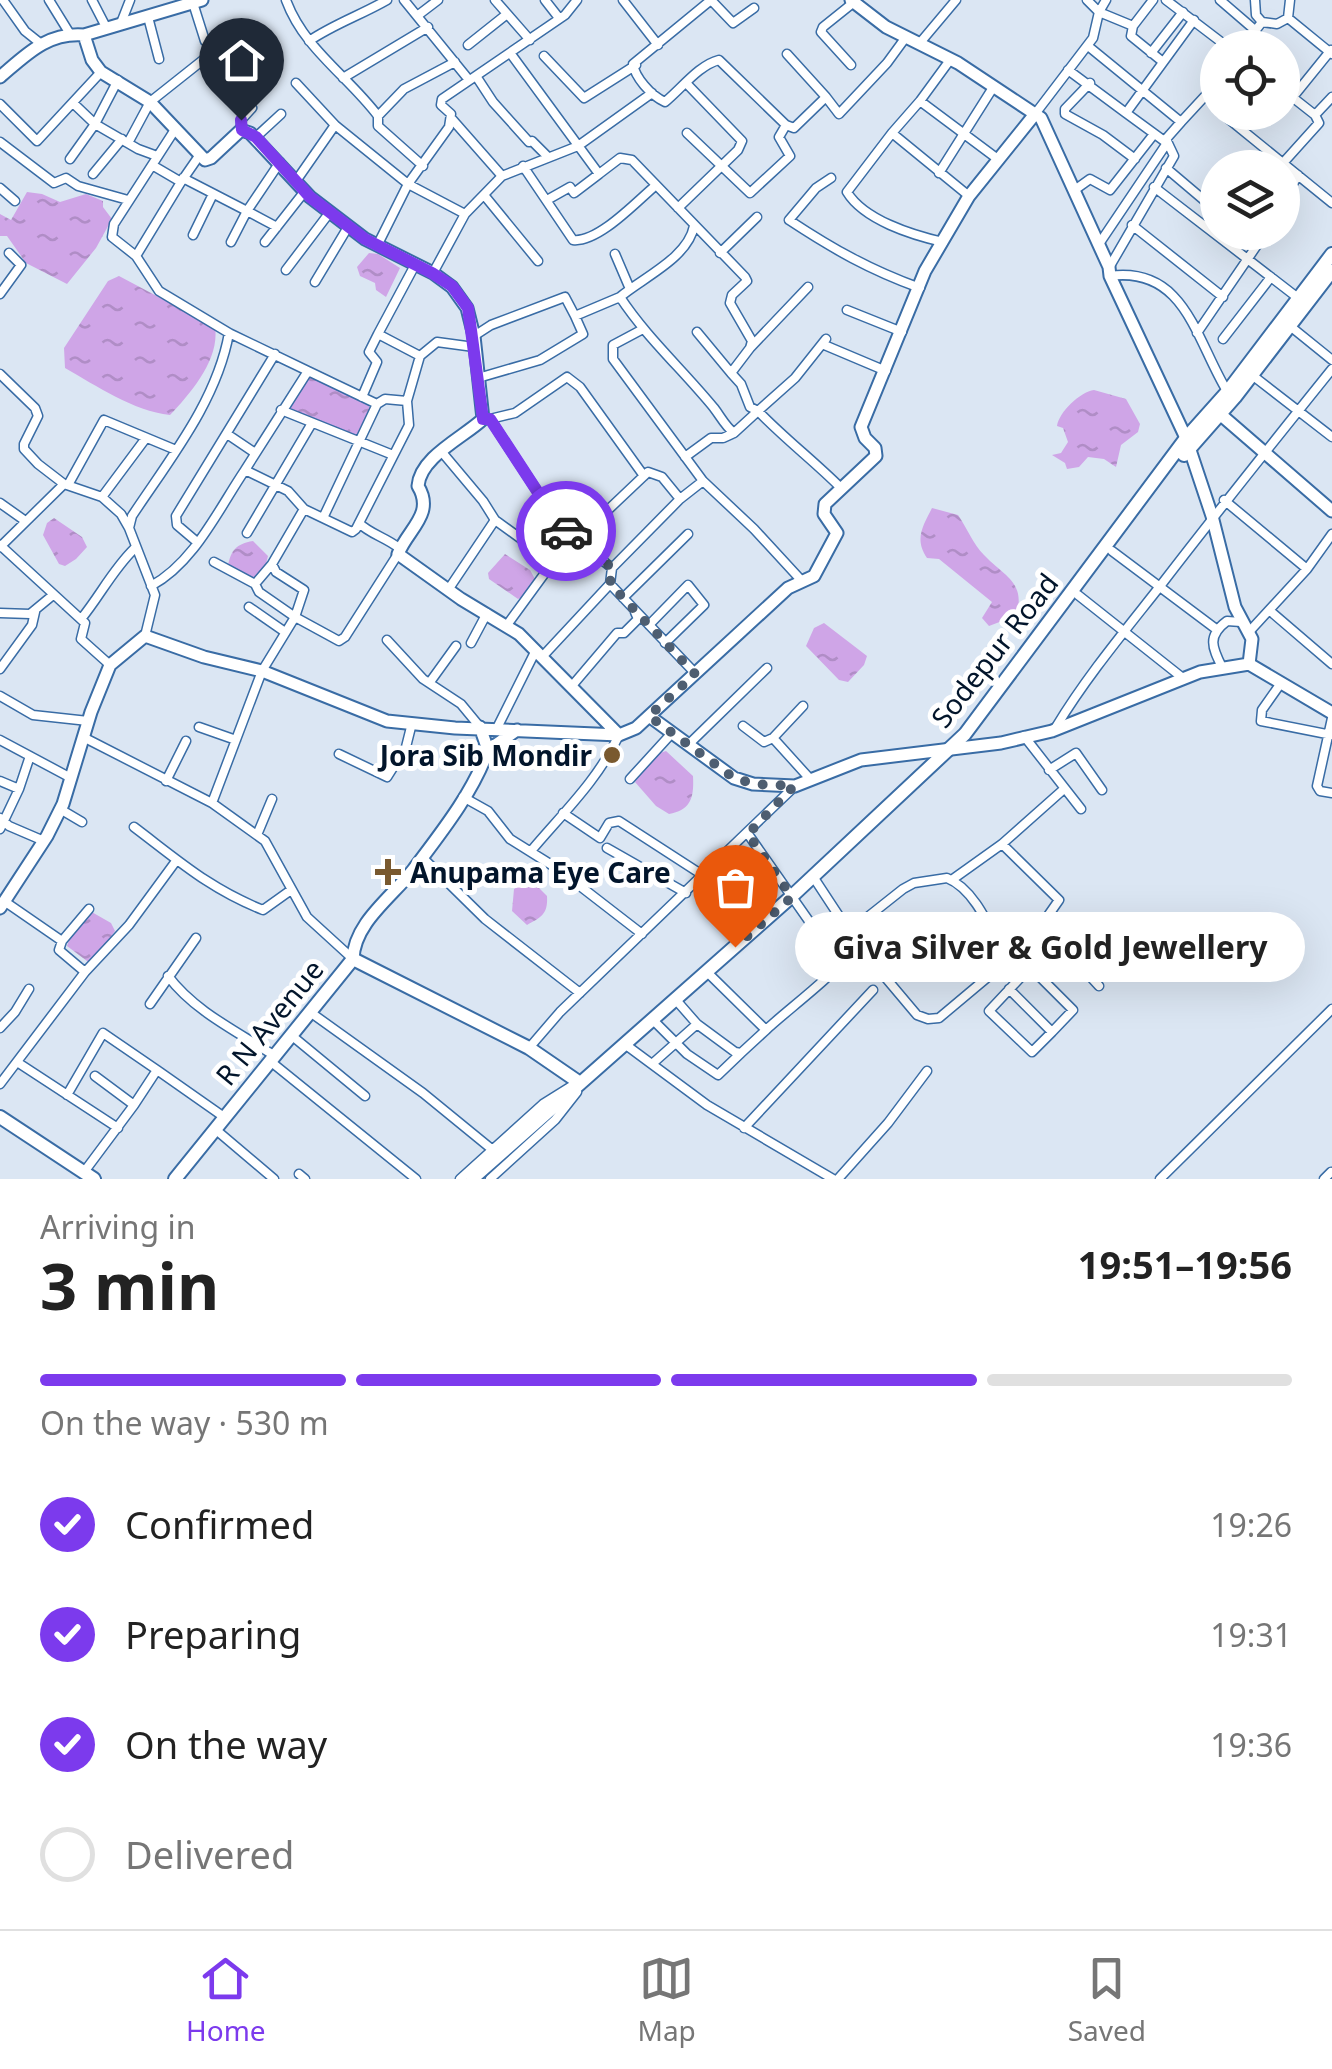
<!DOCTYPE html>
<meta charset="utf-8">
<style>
:root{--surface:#fff;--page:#f2f2f2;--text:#222;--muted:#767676;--line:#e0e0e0;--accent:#7c3aed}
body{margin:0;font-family:"Noto Sans",sans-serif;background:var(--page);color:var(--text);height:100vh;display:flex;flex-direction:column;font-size:38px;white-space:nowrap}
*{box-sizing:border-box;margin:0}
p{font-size:32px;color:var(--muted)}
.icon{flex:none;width:55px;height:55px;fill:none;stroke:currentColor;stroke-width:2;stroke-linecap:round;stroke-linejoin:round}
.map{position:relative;height:1179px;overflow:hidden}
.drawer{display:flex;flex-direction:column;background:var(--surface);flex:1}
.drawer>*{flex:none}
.fabs{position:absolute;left:1200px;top:30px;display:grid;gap:20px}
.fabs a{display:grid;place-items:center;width:100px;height:100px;border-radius:50%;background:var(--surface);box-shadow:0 10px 40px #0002;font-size:50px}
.pin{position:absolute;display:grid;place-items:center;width:85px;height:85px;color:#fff;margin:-102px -42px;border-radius:50% 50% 50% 0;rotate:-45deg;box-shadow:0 0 10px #0007}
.pin .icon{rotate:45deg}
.courier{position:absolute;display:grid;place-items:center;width:100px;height:100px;margin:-50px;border:8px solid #7c3aed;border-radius:50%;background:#fff;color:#222;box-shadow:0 2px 12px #0007}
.bubble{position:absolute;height:70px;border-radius:35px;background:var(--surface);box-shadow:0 10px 40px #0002;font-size:32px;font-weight:700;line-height:70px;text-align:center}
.overview em{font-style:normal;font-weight:700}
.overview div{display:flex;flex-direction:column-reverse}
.overview{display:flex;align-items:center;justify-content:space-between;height:170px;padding:0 40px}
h1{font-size:65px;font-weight:700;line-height:75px}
.bar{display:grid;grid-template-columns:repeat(4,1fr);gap:15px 10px;align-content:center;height:120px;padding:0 40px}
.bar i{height:12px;border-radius:8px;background:var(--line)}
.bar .current{background:var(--accent)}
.bar p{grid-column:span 4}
ol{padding:0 40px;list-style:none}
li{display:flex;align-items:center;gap:30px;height:110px}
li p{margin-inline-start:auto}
li .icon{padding:10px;border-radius:50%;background:var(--accent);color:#fff;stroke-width:4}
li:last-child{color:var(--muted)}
li i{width:55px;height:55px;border:5px solid var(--line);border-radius:50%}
.dock{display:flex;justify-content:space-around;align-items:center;height:140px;border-top:2px solid var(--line);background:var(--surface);font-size:28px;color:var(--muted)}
.dock a{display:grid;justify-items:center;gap:5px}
.dock .current{color:var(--accent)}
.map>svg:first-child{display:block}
</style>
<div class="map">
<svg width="1332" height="1179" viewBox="0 0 1332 1179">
<defs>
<pattern id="water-ripples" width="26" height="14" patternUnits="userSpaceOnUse" patternTransform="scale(2.5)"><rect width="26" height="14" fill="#cfa5e7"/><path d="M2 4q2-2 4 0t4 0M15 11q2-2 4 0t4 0" fill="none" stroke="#b08dc6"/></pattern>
</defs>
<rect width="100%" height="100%" fill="#dbe6f3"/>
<path fill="url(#water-ripples)" d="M27 192 42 194 60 202 86 194 103 201V207L112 219 96 248 67 284 26 263 7 236H0V214L11 220Z
M369 253 378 254 400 268 386 297 376 290 375 283 360 276 357 267Z
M119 276 215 327C220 359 191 393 170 415 133 411 97 386 65 368L64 348 108 281Z
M309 376 368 404 371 410 358 436 352 439 289 414 287 407Z
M1094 390 1126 399 1140 424 1138 432 1121 445 1116 467 1104 459 1088 457 1079 467 1067 469 1065 463 1052 455 1061 453 1068 442 1063 428 1057 426C1059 412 1080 392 1094 390Z
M932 508 958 515C967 528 973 544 984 555 1007 579 1026 581 1016 619L1010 618 989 626 982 618 992 602 939 559 927 558C914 539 923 526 932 508Z
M54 518 82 537 87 547 76 559 65 566 59 564 43 535 47 523Z
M253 541 268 556 264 572 252 578 228 566C231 550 236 544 253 541Z
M505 554 530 570 535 579 522 597 518 599 489 579 488 573Z
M824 623 867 656 864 665 848 682 839 680 806 646 814 628Z
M666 751 693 776C694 796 692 810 669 814L656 806 635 782 654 755Z
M525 883 539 888 547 896C548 914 542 917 527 925L512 911 514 889Z
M90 911 111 923 115 931 91 964 67 946 75 923Z"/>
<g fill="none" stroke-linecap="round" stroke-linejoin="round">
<defs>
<path id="street" d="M3 0 25 31 40 43
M49 0 70 34
M92 0 106 27
M286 0C304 49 348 76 378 116V126L423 166
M404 0 469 80
M495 0 530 40
M545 0 559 18
M623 0 658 45
M711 0 633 64C635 77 650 95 665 102 682 88 699 65 719 60L786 125 794 128 826 97 787 54
M711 0 733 23 754 8
M1087 0 1099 12 1133 26 1153 0
M1166 0 1229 48
M1220 0 1256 31
M1290 0 1288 18 1332 54
M193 3 205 41
M417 16 438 0
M148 17 159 59
M1262 22 1277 24 1288 18
M121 23 130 0
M1133 26 1131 36 1163 62
M309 41C334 24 361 15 387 0
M919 44 956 0
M468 45 507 14
M1088 46 1181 122 1218 82
M1242 48 1262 22 1256 15 1255 0
M1151 53 1183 12
M511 54 599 174 620 158 632 160 745 277 747 281 732 295 730 303 752 341 750 348 731 373 741 384 750 407 758 411 795 378 826 339
M544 56 584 98 636 65
M851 65 821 32 823 27 853 3
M1068 70 1126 113 1194 20
M476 76 493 102 529 142 532 141 548 157
M343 78 428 27
M296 83 335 125 296 181
M1090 83 1065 109V114L1103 135 1135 159
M1282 89 1315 115 1332 97
M826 97 839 114 887 63 906 37
M1293 97 1331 50
M920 101 999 160
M73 103 95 124 118 80
M0 104 37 141 101 72
M1220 112 1332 203
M1035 114 1093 38 1099 12 1106 0
M378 116 404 89 455 62
M451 118 502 176
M335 125 408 184 465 214
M176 128 114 224 112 237 136 256 159 291 229 333 308 371
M687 133 750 193 790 156 779 137 786 125
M892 133 969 196
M256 137 281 114
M0 142 54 183 66 178 78 186 128 200
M128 143 150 102 208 56 252 108 241 120V130
M70 159 95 124 138 149 157 156
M1283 163 1319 123 1315 115
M152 165 181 182 199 156
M523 166 573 240C598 243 636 202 655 186
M1166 168 1218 212
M1264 168 1273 155
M939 173 994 86
M93 174 122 139
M183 178 247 211 280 162
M831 178 816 188 789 220C833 249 870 270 920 288
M1154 187 1298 298
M0 188 15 201
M1076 189 1090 179 1110 190 1154 134
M484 195 538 261
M547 200 570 187 574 193 599 174
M1282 203 1298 175
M678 208 738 150 742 141 687 84
M1132 225 1223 297
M694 226C688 258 642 278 620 297 647 338 683 370 714 408 721 417 725 426 734 433L758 411C785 439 814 461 841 488
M193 235 213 194
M231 242 247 211 277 227
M265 242 305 191
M943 242C912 235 864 220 847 192L892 133 920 101 950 60
M1099 244 1167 143 1126 113
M377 246 408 184 449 127 451 114 441 105 442 99 565 15 577 0
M720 253 757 217
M615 254 630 289
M136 256 181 182
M1110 266 1174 156 1166 139 1181 122
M286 270 330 212
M433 273 465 214 502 176 578 146 652 93
M1110 276C1185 266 1196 340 1227 391
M315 282 348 227
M0 294 21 265 9 253
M847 310 902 332
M1290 326 1332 360
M643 329 613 345V359L703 481 754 529 801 580
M697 332 731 373
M1197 333 1266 232
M474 336 491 325 565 297 575 316 620 297
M1223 339 1271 277
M822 344 886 371
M750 348 808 287
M420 356 437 342 474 347
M0 374 35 408 38 416 24 444V449L38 464 64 484 102 497 121 514 129 528
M1252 375 1332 437
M478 378 540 360 583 334 575 316
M362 397 377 362 369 352 378 334
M377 404 385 399 407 401
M281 410 393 455
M490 419 539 494 535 504 537 508 612 568 610 584 695 673
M490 419 515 413 567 377 580 387 644 476
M227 434 255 453
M441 451 483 501 495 520 448 590
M685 457 711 438H723L734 433
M68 485 104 420 176 450
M102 497 146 438
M1224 500 1307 569 1332 534
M0 503 24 520
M323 518 377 404 308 371 245 470 288 491 304 509 352 532 356 529 409 425 407 401 420 356 378 334 415 265
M495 520 553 562
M359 523C370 534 385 537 399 548
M247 533 312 423
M197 542 177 525 176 516 275 354
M0 545 85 623 81 639 110 665
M0 547 64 484
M1112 551 1216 629
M214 562 255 584 272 564
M612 568 680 499
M255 584 259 592 295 617 304 590 276 572 272 564 304 509
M151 586C194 563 218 510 245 470
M1078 595 1184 679
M623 598 688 534
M249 607 285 632
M1269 610 1332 664
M0 613 30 614 53 595
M81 619C100 596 113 569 135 548
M507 625 553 562 648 472 662 477 680 499 703 481
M649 625 688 585 704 605 665 643
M1248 633 1307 569
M145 636 155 595 129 528 132 516C169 460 217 401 229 333
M387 640 423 679 461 704 480 727
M471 643 487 613
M542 657 610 584
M1222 667C1212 647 1207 636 1227 621L1241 622
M0 669 32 625 35 612
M430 682 456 646
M1281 683 1262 710 1261 721 1332 735
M571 687 617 633H624L638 619 635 612
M0 696 33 715 88 721
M1332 718 1317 786 1320 791 1332 793
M743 726 764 742 773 738 811 780
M199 727 236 740
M1056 727C1087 676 1124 632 1161 585 1217 512 1274 441 1332 369
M497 728 536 650
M1024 736 1081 809
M85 738 212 803 265 841 307 917 353 959
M773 738 803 706
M0 740 71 778
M688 745 767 668
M339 754 387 777 406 747 412 723
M1049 770 1076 753 1102 790
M630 779 672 733
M0 781 19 789
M166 781 186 741
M463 797 488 811 510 839 558 869 642 934
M212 803 262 671 295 617 339 641 345 637 398 554
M60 809 82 822
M563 813 600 838 609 823 619 821 704 876
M0 818 9 826 44 841
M134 827C179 861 210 889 263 910L291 890
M0 829 19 789 30 756
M748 834 839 964C835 974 779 1017 766 1030
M257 835 272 799
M607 848 686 893
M531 851C563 813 598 780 619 735
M422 857 485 919 580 993
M812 875 858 945 917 1015 928 1019 939 1018 1007 961C992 934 977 890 947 878L914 883 903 889 850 931
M953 879 1002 844 1064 789
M4 901 62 941 59 950 85 972
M1042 924 1099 986
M62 941 89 909
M1000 949 1036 933 1059 900 1002 844
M1007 961 1021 977 1031 968 1073 1010 1052 1032 1009 989
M168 976C194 1011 238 1032 275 1056
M1021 977 989 1011 1032 1052 1052 1032
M676 1000 697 1024 735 1052 741 1053 766 1030 707 972
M150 1004 196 938
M310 1012 423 1093 494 1151
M653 1020 687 1054 718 1075 741 1053
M0 1028 15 1012 29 989
M291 1035 365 1096
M626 1045 707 1105 833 1179
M529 1048 560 1012 795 786
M270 1061 416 1179
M17 1062 118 1128
M652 1064 697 1024
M157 1070 224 1117
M0 1084 85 972 129 925 176 861
M67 1095 103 1033 157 1070 134 1105
M744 1128 873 990
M215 1129 274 1179
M84 1172 134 1105 95 1076
M299 1174 305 1179
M460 1179 543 1104 575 1084
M490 1179 555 1120 577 1092
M838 1179 888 1123 927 1071
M1160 1179 1332 1009
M1324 1179 1331 1172"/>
<path id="secondary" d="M851 0 886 27 958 63 1041 118 1109 267 1110 276 1186 438 1212 516 1235 607 1252 639 1249 664
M84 35 92 60 101 72 150 102 205 160 211 158 241 130 250 133 310 197 365 239 433 273 452 287 467 308 474 336 483 419C464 437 420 457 418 486 435 514 408 529 398 554L461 599 519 634 619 735
M0 77C26 55 47 32 84 35L202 0
M1220 414 1332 511
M649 716 788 588 814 576 837 533 824 514 825 504 876 456 875 448 865 438 861 427 925 271 969 196 1035 114
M488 750 517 730
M0 908 47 836 63 804 91 712 110 665 145 636 204 657 262 671 387 721 455 728 619 735 636 728 649 716 734 778 753 784 795 786 861 760 1001 743 1052 731 1200 672 1249 664 1332 713
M353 959C354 923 392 897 413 870 440 834 473 793 488 750L480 727"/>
<path id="primary" d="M1184 455 1235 397 1332 271
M0 1117 94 1179
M175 1179 353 959 529 1048 580 1083
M472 1179 791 897 965 734 1186 438 1228 391 1332 254"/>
</defs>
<use href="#street" stroke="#396ca5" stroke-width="11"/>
<use href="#secondary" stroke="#396ca5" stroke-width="15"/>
<use href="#primary" stroke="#396ca5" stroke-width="16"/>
<use href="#street" stroke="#fff" stroke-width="8"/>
<use href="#secondary" stroke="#fff" stroke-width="11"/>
<use href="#primary" stroke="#fff" stroke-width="12"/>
</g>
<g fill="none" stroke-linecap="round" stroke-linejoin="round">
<path stroke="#4e5e71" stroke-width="10" stroke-dasharray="0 18" d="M566 531 612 568 610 584 695 674 649 716 734 778 754 784 794 786 748 834 792 897 735 947"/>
<path stroke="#7c3aed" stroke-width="12" d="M241 120 242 130 256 137 310 197 365 239 432 273 452 286 468 308 483 419H490L539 494 535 504 537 508 566 531"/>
</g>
<g fill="#79592f" stroke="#fff" stroke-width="4">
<circle cx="612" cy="755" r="10"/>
<path d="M383 857h10v10h10v10h-10v10h-10v-10h-10v-10h10z"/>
</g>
<g text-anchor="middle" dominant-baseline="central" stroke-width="10" stroke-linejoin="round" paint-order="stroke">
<g font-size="28" fill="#02152b" stroke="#fff">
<text transform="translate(994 650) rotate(-52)">Sodepur Road</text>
<text transform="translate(269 1022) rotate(-51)">R N Avenue</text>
</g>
<g font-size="28" font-weight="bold" fill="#02152b" stroke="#fff" text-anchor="end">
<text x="592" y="755">Jora Sib Mondir</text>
<text x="410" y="872" text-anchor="start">Anupama Eye Care</text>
</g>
</g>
</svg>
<div class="fabs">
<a><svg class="icon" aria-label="locate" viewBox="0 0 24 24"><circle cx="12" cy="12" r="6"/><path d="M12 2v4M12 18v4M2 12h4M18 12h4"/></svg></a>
<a><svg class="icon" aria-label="layers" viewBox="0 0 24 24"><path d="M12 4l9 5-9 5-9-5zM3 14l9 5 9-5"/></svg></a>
</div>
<div class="pin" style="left:735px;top:947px;background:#ea580c"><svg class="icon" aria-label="bag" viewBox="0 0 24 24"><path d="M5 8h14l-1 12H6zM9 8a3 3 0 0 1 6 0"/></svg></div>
<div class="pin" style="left:241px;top:120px;background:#1f2937"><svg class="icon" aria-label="home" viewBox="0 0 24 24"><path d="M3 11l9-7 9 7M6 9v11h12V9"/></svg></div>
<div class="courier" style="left:566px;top:531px"><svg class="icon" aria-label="car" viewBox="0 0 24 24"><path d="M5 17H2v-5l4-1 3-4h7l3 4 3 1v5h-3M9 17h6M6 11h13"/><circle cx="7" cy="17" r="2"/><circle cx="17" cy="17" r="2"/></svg></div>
<div class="bubble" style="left:795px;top:912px;width:510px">Giva Silver &amp; Gold Jewellery</div>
</div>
<section class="drawer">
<div class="overview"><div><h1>3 min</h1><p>Arriving in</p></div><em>19:51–19:56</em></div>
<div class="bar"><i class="current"></i><i class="current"></i><i class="current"></i><i></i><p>On the way · 530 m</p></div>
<ol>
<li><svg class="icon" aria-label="check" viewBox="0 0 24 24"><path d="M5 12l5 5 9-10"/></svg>Confirmed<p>19:26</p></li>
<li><svg class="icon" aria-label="check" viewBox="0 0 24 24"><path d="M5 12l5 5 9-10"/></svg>Preparing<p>19:31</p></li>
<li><svg class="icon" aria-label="check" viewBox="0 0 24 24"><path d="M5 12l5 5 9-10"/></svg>On the way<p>19:36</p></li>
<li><i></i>Delivered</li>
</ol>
</section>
<nav class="dock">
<a class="current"><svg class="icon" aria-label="home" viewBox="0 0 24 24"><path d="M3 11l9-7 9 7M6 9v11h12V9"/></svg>Home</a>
<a><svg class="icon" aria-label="map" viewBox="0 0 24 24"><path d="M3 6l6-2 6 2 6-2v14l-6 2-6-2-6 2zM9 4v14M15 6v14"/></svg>Map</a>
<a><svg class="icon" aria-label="saved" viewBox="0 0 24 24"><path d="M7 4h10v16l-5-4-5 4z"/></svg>Saved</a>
</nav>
